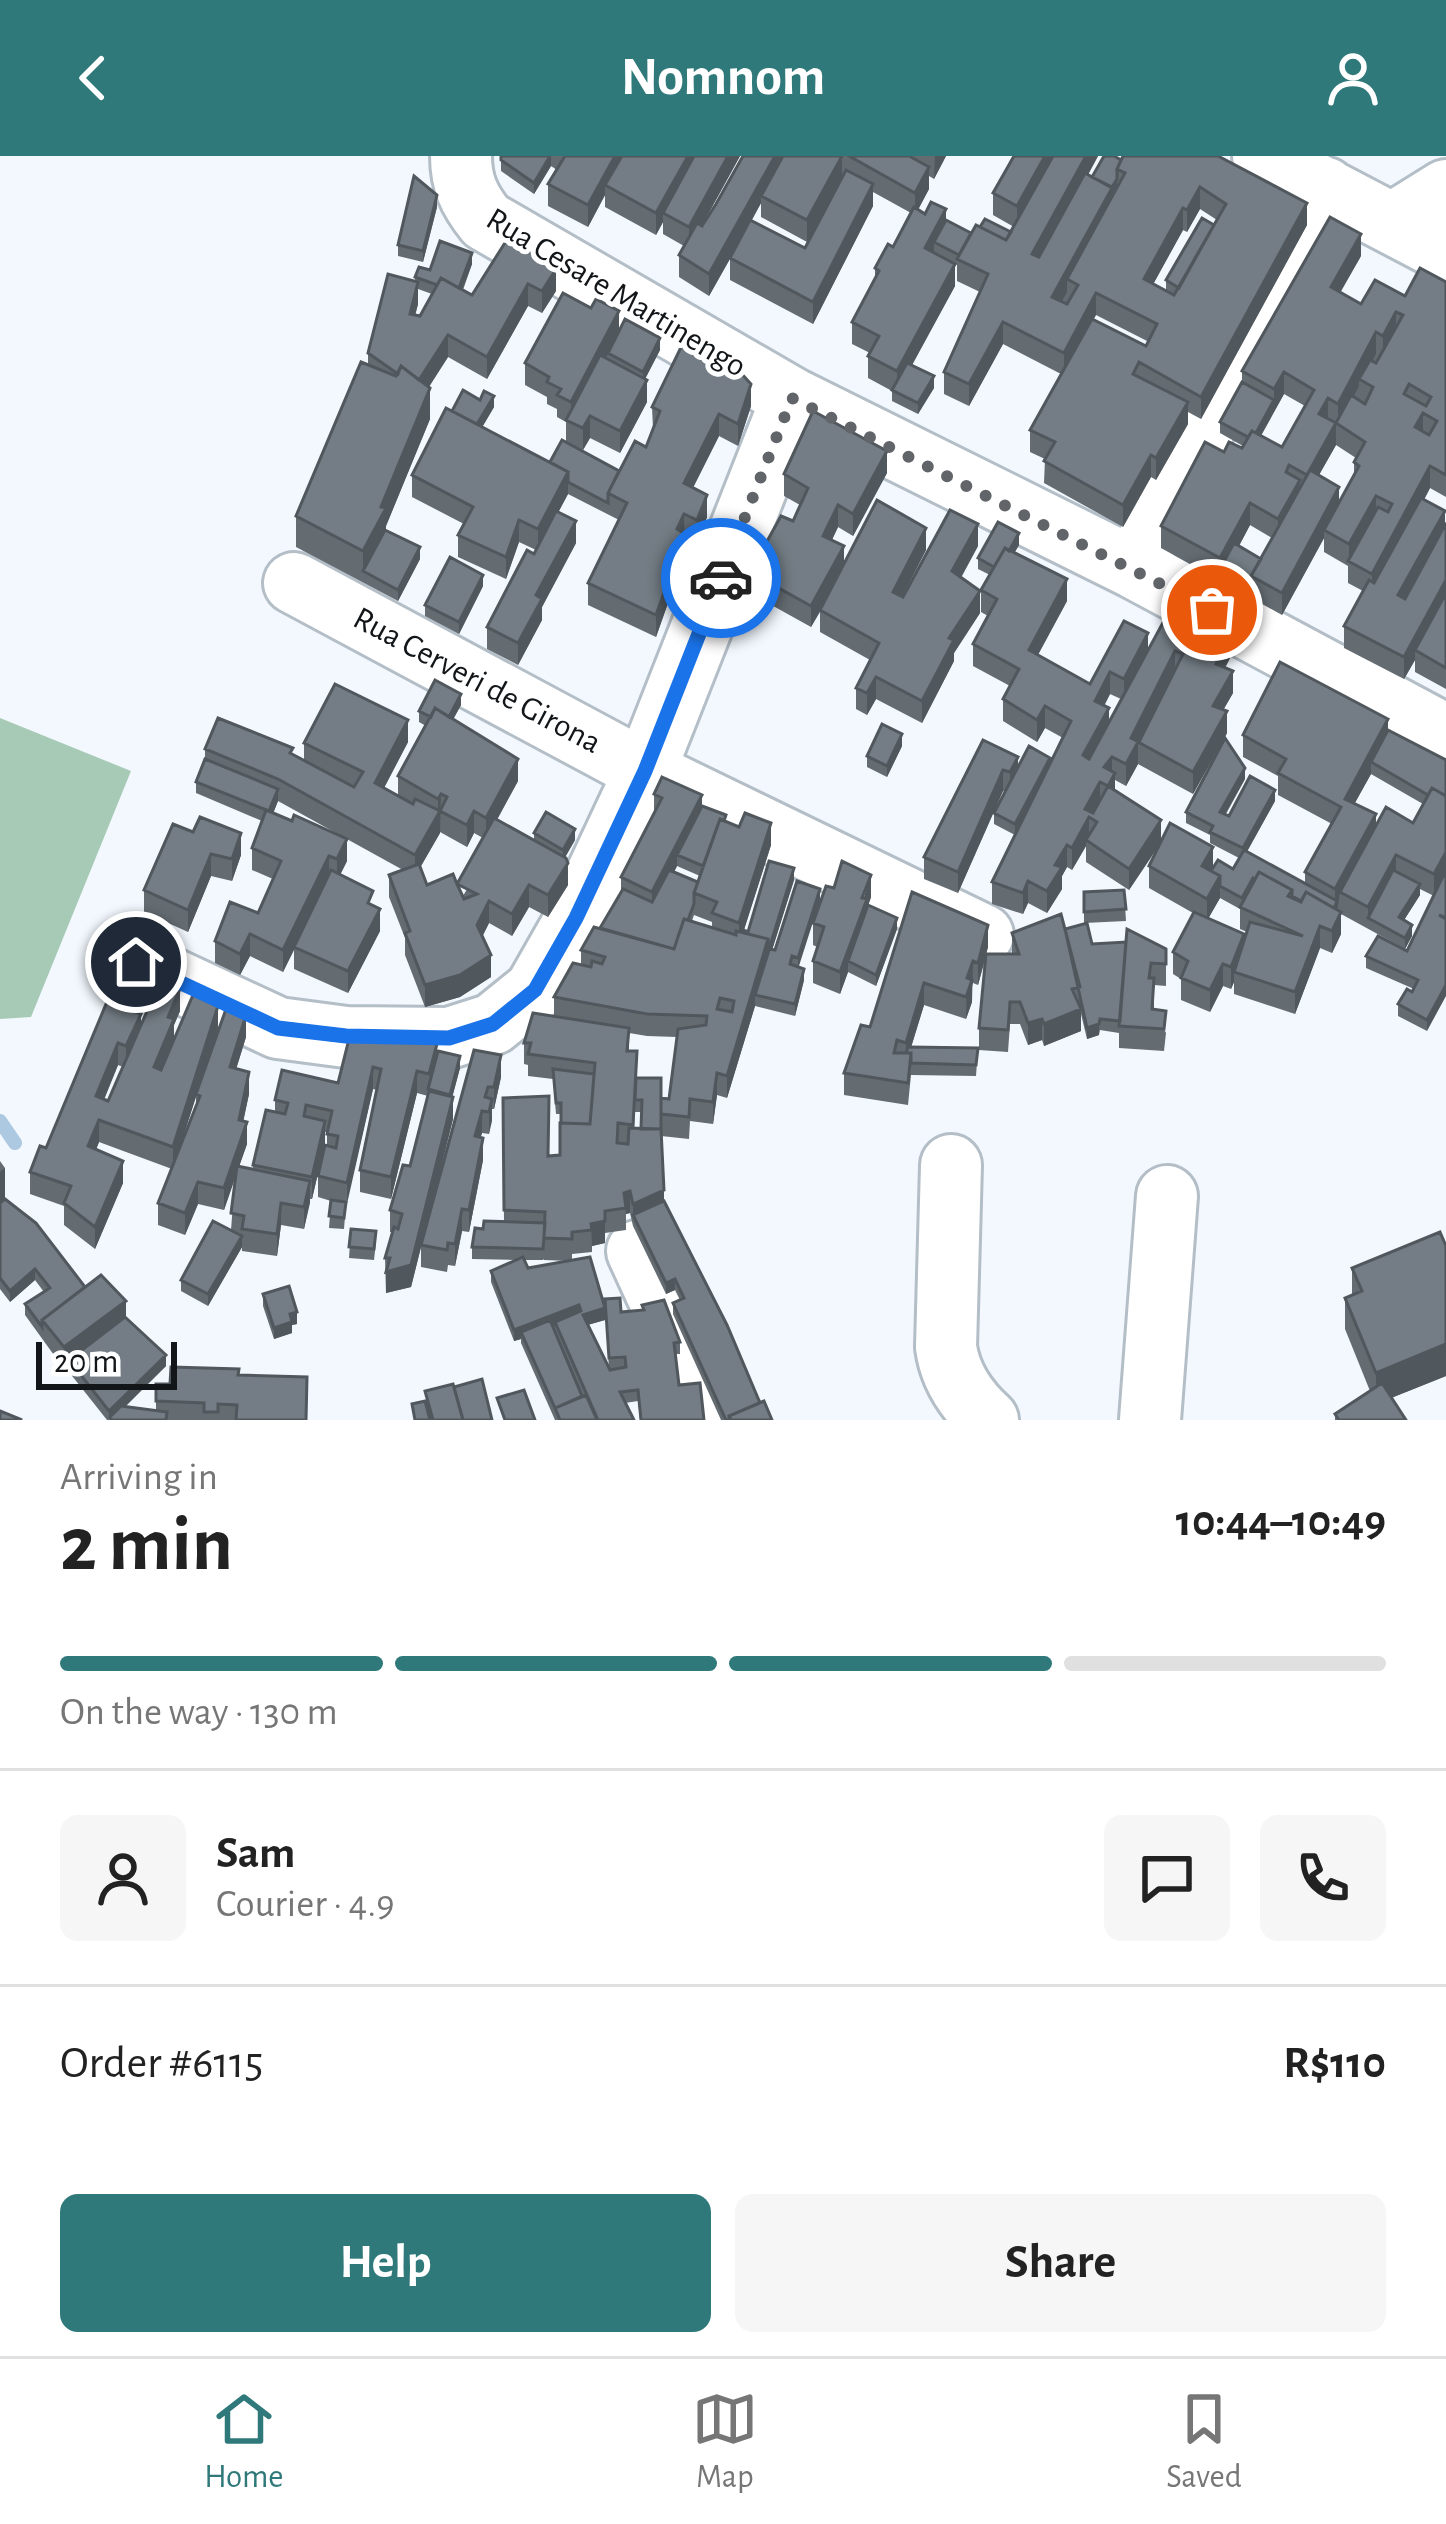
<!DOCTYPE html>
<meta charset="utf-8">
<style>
:root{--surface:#fff;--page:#f6f6f6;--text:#222;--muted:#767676;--line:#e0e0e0;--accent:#30797b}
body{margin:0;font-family:"Alegreya Sans",sans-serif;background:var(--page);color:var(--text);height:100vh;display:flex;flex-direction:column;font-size:45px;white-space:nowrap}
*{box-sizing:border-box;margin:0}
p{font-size:39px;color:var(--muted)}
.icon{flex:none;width:66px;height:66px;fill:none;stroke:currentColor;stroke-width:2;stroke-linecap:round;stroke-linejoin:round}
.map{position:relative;height:1264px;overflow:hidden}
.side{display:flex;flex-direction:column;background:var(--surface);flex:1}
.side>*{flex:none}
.scale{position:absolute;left:36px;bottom:30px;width:141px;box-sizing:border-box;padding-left:12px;border:6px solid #131619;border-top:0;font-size:33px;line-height:42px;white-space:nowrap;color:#131619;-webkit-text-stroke:9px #fff;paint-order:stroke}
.pin{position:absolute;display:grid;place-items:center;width:102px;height:102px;color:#fff;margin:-51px;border:6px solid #fff;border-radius:50%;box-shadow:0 3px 12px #0007}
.courier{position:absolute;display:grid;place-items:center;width:120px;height:120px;margin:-60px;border:9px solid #1a73e8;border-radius:50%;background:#fff;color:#222;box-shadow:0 3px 15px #0007}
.head em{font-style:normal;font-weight:700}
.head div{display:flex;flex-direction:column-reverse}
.head{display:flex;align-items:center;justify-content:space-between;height:204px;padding:0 60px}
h1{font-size:78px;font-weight:700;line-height:90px}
.bar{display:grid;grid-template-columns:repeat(4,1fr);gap:18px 12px;align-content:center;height:144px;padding:0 60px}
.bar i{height:15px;border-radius:9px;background:var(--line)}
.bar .on{background:var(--accent)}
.bar p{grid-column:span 4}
.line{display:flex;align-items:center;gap:30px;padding:0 60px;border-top:3px solid var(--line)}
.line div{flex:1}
.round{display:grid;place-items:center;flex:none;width:126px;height:126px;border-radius:18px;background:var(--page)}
.cta{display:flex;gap:24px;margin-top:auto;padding:24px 60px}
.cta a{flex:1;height:138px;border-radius:18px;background:var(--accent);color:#fff;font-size:48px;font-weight:700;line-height:138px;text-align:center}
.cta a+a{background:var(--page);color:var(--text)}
header{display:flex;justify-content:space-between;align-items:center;height:156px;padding:0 60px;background:var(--accent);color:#fff;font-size:54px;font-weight:700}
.dock{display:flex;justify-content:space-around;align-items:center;height:168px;border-top:3px solid var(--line);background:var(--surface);font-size:33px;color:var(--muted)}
.dock a{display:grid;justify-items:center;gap:6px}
.dock .on{color:var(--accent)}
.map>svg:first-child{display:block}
</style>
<header><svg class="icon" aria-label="back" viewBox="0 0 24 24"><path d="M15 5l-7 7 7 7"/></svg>Nomnom<svg class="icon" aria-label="person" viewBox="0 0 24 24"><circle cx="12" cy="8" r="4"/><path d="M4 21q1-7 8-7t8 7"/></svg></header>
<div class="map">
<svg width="1446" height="1264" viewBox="0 0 1446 1264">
<rect width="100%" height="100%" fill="#f2f8fe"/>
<path fill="#a7cab6" d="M0 562 131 615 31 861 0 863Z"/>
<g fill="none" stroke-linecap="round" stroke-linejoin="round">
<path stroke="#adc8e1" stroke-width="14" d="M0 965 15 987"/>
<defs>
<path id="minor" d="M461 0C461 27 469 44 486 65L792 242 1134 412 1446 579
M1263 0 1446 96
M1393 67 1446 34
M1134 412 1326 32
M294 427 645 615 983 779
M136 806 278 872 346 881 449 882 493 868 535 834 576 762 645 615 792 242
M951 1009 946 1191C950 1220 966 1244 988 1264
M637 1095 714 1264
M1150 1264 1167 1040"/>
</defs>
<use href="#minor" stroke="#b4bec7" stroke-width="66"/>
<use href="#minor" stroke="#fff" stroke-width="60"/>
</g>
<path fill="#646c72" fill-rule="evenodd" d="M501 0H740L702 69 716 48 743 0H946L934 23 929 20V33L918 54 925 58 946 64 971 77 980 71 1011 76 1014 71 993 59V37L1014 0H1098L1088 19 1092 21 1121 4 1307 69 1201 263 1188 256V268L1156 324 1151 321 1123 371 1044 327 1045 303 1030 296V274L1061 218 1003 188 969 250 944 238V216L980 136 957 125V109L955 108V130L911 210 934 232 918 258 892 245V235L868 222V200L870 197 852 188V166L875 123V112L893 91 911 57 873 36V50L813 168 730 124V103L709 140 679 121V99L684 90 663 78V66L656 79 605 51V39L588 71 548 50V28L557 14 551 10 534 38 501 15ZM833 39 805 92 752 64 761 47V61L807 86ZM1200 53 1217 64 1166 124V135L1153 128 1183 74 1187 76ZM1096 159 1149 186 1146 190 1093 163Z
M437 51 423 106 398 100V89Z
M508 82 556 135 542 157 528 150 487 223 448 201 429 231 430 263 386 370V374L420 403 398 445 296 391V360L368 209V197L415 126V121L430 114 472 108 463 134 472 139ZM418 133 432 138 420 160 415 159 418 148Z
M1361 100 1340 136 1361 148 1405 140 1446 126V341L1430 332 1424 344 1445 369 1446 367V533L1415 516V504L1404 523 1344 492V470L1363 435 1348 427V410L1324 396V382L1282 459 1161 392V370L1224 296 1242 292 1243 290 1220 277V266L1242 226V215ZM1284 238 1305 250 1282 291 1261 280ZM1336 268V289L1356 302 1354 306V320L1339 346 1319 319 1336 289ZM1250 369 1272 382 1261 403 1239 390Z
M619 175 660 194 645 223 647 246 620 297 590 282 583 294 566 286V266L557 261V253L547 248V241L525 229V207Z
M751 250 738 290 719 280 693 332 707 361 697 386 685 380V399L656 481 588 449V427L619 364 568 338 558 356 576 387 542 451V464L518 509 487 493V471L536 394 519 386 506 423 458 401V379L464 368 412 341V319L452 255 494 251 482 271 550 306 619 315 646 291 653 273 652 251Z
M887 317 853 380 838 371 832 384 844 407 926 394 902 441 978 390 961 422 980 457 954 497V505L922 567 876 543 867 559 856 553V532L870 504 820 476V456L811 471 750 437V416L793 365 800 349 784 340V318Z
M1019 389 1014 397 1067 445 1038 499 1090 528 1148 494 1172 450 1230 502 1225 512 1233 537 1223 554 1227 577 1193 638 1138 608 1126 630 1115 624V634L1161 685 1213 713H1233L1239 702 1210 687V679L1186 667V656L1245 623 1226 658 1229 660 1275 645 1247 695 1305 727V716L1332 668 1278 639V620L1243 601V579L1388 574 1446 604 1427 875 1398 860V848L1414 833 1366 812V800L1407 795 1434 740 1420 733V739L1404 764 1412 780 1405 793 1341 758V778L1332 797 1320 792 1295 858 1234 838V826L1231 833 1223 830 1210 856 1181 844V823L1173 818V796L1193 757 1149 732V710L1160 688 1129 734 1086 706V690L1072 714 1067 711 1062 720V733L1047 757 1028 747 1023 758 992 748V726L1015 679 994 668V657L1005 636 1003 635 958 737 924 723V701L983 584 1018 612 1050 607 1063 582 1045 572 1037 586 1003 565V543L1010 530 973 510V488L988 460 981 456V434L990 419 978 413V402ZM1110 538 1121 543 1109 567 1104 550ZM1371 618 1423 648 1413 667 1376 670 1354 648ZM1220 742 1240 753V773L1247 776 1244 786 1208 762Z
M483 430 459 478 425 460V449Z
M461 549 453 563 518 625 497 664 534 684V677L575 684 565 701 568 729 548 761 529 751 512 780 489 767 482 781 491 821 460 841 425 851 405 799V782L389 741V719L403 714 278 645 273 657 347 705 340 719 373 750 380 775 348 837 294 813V794L283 816 250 800 240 819 215 807V785L258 757 273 723 252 714V692L262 665 196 637V626L205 603V593L293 599 304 605V587L408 586 384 632 398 639V620L426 570 419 566V555ZM440 661V676L467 691 474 677 483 682 457 728 427 729 420 712 440 677ZM457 728 467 733 463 740Z
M902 590 887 621 867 611V600Z
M654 638 702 650 726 665 771 689 744 774 748 776 794 724 772 794H775L797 725 799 811 804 824 795 860 755 850 727 942 717 939 713 968 690 965 689 983 661 980 664 1045 760 1247 772 1264H721L673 1158V1147L680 1144 675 1134 666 1138 633 1070 630 1057 626 1058V1074L605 1077V1087L592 1090V1096L572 1098V1105L605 1152 621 1156 642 1154V1149L680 1186V1198H676L679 1229 704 1264H640L638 1245 625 1247 634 1264H555L521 1187V1183L514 1185 491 1126V1115L516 1104 472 1103V1091L483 1073 504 1066 503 942 549 1000 560 999 561 958H556L553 923 528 920V909L524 908V887L554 860V841L581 809V794L600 772 621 737V721L654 657ZM677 710 700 720 698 726 674 716ZM694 759 712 766V772L692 765ZM629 877 647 880 677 881 669 943 661 942 636 922 629 895ZM635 956H642L641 973H634ZM544 1103V1104L570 1105 528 1112 524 1104H543ZM605 1154 609 1213 588 1169 605 1164Z
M173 668 241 699 232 725 211 720 188 776 144 756V734Z
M1124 734 1126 765 1084 767V736Z
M912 736 988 791 986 798H1012V777L1065 773 1092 788 1166 793V830L1154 829V853L1166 877 1164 895 1119 892V877L1100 874 1099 879 1087 883 1081 858V875L1044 890 1042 884 1028 889 1020 868H1010L1008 896 979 894V872L986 800 978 829 973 827 972 831V846L966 863 924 849 911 891 978 892 976 920 911 919 908 949 844 939V917L870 871Z
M871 741 867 753 897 773 876 830 848 816 840 838 813 827V805L817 791 813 789V767Z
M149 839 141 859V869L180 855 174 869V884L218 872 206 909 246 881 236 913 249 938 243 965 247 988 239 1010 253 1013V1009L275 956V944L338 927 351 875 437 898 460 912 452 941 453 963 429 1060 474 894 501 921 494 953H492L489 978 482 977 480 982 483 1004 469 1076 462 1075 455 1110 448 1109 447 1116 421 1111V1091L411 1131 386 1137 385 1102 393 1076H390V1054L410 1010 428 940 417 937 391 1043 360 1036V1014L377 934 373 933 346 1048 344 1073 329 1072 331 1045 318 1041V1020L327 990V976H325V987L312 1043H310L304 1073 281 1069 277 1100 242 1095V1081V1091L208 1150 181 1135V1124L231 1074 235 1021 224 1054 198 1048 185 1079 158 1069V1047L172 1013 99 986 96 994 123 1027 95 1093 64 1069V1050L30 1038V1016ZM118 909 123 911 108 945 104 944ZM196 940V951L177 999Z
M0 1005 5 1012V1043L85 1131 126 1162 166 1210 125 1250 156 1255V1228H170L239 1219 306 1264H107L69 1216V1209L64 1213 25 1159V1148L44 1136 35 1124 10 1146 0 1133Z
M351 1073 376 1086 374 1104 349 1102Z
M1352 1112 1446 1220 1391 1242 1406 1264H1335V1258L1370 1235 1345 1173V1142L1352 1139Z
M263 1138 297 1168 292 1169V1177L274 1183 263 1150Z"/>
<path fill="#51585d" d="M551 0V10L534 38V27Z
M615 0H627L605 29V39L588 71V49Z
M688 0H700L663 57V66L656 79V57Z
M728 0H740L689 93V71Z
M775 0H787L761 40V47L709 140V118Z
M842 0V22L807 86V64Z
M935 0H946L934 23Z
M1045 0H1057L1017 72V50Z
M1086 0H1098L1032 120V98Z
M929 11V33L915 59V37Z
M1117 23V34L1067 123V136L1052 163V141Z
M873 28V50L813 168V146Z
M1200 31V53L1187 76V54Z
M437 39V51L423 106V95Z
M1307 47V69L1201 263V241Z
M1183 52V74L1144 145V123Z
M946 53V75L934 86V97L925 92Z
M1361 78V100L1331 153V131Z
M472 97V108L457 147V136Z
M955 108V130L897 237V215Z
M556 113V135L542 157V135Z
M418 126V148L410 180V158Z
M528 128V150L487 223V201Z
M1096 137V159L1064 219V197Z
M619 155V177L571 268V246Z
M1396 156V178L1383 201V180Z
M1003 166V188L969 250V228Z
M1376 176V198L1362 225 1359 223V230L1338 270V248Z
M448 179V201L415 252V230Z
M660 182V194L643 227V216Z
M1284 216V238L1252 295V284L1274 244V233Z
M934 220V232L918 258V247Z
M647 224V246L620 297V275Z
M751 228V250L738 290V268Z
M430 232V263L386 370V383L363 415V395Z
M494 240V251L473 287V276Z
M1328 242V264L1319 258Z
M1188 246V268L1156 324V302Z
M1423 257V279L1415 271Z
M719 258V280L684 349V327Z
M590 260V282L583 294V272Z
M1336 267V289L1307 340V319Z
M887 295V317L853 380V358Z
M1151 299V321L1123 371V349Z
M1430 310V332L1372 440V418Z
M568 316V338L538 395V373Z
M1300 324V346L1278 385V363Z
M1339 331V353L1324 374V382L1282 459V437Z
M707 339V361L697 386V364Z
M1376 340V362L1349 405V388Z
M1250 347V369L1225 416 1220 413V402Z
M838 349V371L823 402V380Z
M1445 355V377L1398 461V439Z
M684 358 685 399 656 481V459L677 373Z
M519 364V386L506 423V401Z
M576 365V387L542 451V464L518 509V487L536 439Z
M978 368V390L952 437V415Z
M926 372V394L893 458V436Z
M1019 377V389L999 424V413Z
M844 390V412L811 471V450Z
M420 391V403L398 445V434Z
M483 419V430L459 478V466Z
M1067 423V445L1029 515V494Z
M1446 424V446L1415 494V504L1404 523V501Z
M980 435V457L954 497V505L922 567V545L949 482Z
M1148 477V499L1124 545V523Z
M1230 480V502L1216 529V508Z
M1175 495V517L1138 589V608L1126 630V608L1131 582Z
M1233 515V537L1213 572V550Z
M1110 516V538L1095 567V545Z
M876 521V543L867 559V537Z
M461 538V549L448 573V561Z
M1045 550V572L1037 586V564Z
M1109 552V574L1083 621V599Z
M1227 555V577L1193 638V616Z
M1388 563V585L1371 606V618L1345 665V643Z
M408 564V586L375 649V627Z
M902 578V590L887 621V610Z
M1018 601V623L1010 638V616Z
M1112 601V622L1115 617V639L1108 630 1104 611Z
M1050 602V613L1015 680V668Z
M518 603V625L486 683V662Z
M1245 612V623L1220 667V656Z
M1003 614V635L958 737V716Z
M1100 626V648L1089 661V683L1086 684V690L1072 714V692L1085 653Z
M278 633V645L269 668V657Z
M1275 634V645L1243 703V692Z
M441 638 440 677 415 720V699L438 658V643Z
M702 639V661L677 699V710L652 758V736Z
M474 655V677L467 691V669Z
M1376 658V680L1340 736 1337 756 1330 770 1335 749V733Z
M1161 664V686L1129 734V713Z
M771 667V689L739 789V767Z
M575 673V684L563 705V694Z
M241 677V699L232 725V703Z
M347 683V705L337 725V703Z
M1067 689V711L1062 720V733L1047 757V735L1055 709Z
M1213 691V713L1202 732V710Z
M1446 696V718L1434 740V718Z
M211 698V720L188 776V754Z
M1396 699V721L1368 762V751Z
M329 700V722L283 816V794Z
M568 707V729L548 761V739Z
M794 712V724L769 804V793Z
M871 719V741L848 805V816L840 838V816Z
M1220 720V742L1207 765V743Z
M1028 725V747L1023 758V737Z
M1420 728V739L1399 772V761Z
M529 729V751L512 780V758Z
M820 733V744L798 813V802Z
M489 745V767L477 791V769Z
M380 753V775L348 837V815Z
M1341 756V778L1332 797V775Z
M897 762V773L876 830V819Z
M988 769V791L978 829V807Z
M1412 769V780L1405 793V782Z
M1320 770V792L1295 858V836Z
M250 778V800L240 819V798Z
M1244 778V800L1234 816V826L1231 833V811Z
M768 783V805L755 839V850L727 942V920Z
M491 799V821L460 841 425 851V829Z
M973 805 972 846 966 863 967 822Z
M1223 808V830L1210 856V834Z
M804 813V824L795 860V848Z
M149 817V839L141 859V880L126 912V890L133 855Z
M924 827V849L906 908V887Z
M1446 829V840L1427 875V864Z
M180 833V855L174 869V885L154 933V911L168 861Z
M218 850V872L173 1013V991Z
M1081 853V875L1044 890V868Z
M246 859V881L230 933V911Z
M1042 863V884L1028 889V867Z
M1099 868V879L1087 883V872Z
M118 887V909L96 962V940Z
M501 899V921L494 953V931Z
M460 900V912L450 950V939Z
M373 911V933L347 1048V1027Z
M417 915V937L391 1043V1021Z
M249 916V938L239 986V964Z
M717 917V939L713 968V946Z
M453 941V963L411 1131 386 1137V1116Z
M492 943V965L489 978V956Z
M482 955V977L475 1002V980Z
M99 964V986L88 1012V990Z
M325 965V987L312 1043V1021Z
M247 966V988L224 1054V1032Z
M483 982V1004L469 1076V1054Z
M123 1005V1027L95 1093V1071Z
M5 1012V1054L0 1058V1016Z
M310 1025V1047L304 1073V1051Z
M198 1026V1048L185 1079V1057Z
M664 1034V1056L633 1059V1048Z
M630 1035V1057L626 1058 624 1037Z
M281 1047V1069L277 1100V1078Z
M462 1053V1075L455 1110V1088Z
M605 1065V1087L592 1090 591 1068Z
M242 1080V1091L208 1150V1138Z
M35 1113V1124L10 1146V1135Z
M675 1123V1134L666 1138V1127Z
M126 1145V1167L69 1204V1209L64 1213V1191Z
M579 1149V1161L524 1182 521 1176V1183L514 1185V1174Z
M605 1152V1164L583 1170V1159Z
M297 1156V1168L292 1169V1177L274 1183V1172L290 1158Z
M1446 1188V1220L1376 1248V1217Z
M166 1199V1210L112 1264 110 1261 109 1264V1255Z"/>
<path fill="#747d85" stroke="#51585d" stroke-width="3" fill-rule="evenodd" d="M501 0H550L534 27 501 4Z
M565 0H615L588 49 548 28Z
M622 0H688L656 57 605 29Z
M694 0H728L689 71 663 57Z
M743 0H775L709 118 679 99 697 67 702 70 716 48Z
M783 0H842L807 64 761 40Z
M849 0H909L929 11 915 37Z
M1014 0H1045L1017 50 993 37Z
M1053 0H1086L1032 98 1039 101 1085 17 1112 32 1052 141 1067 148 1078 129 1067 123 1125 17 1117 13 1123 0H1218L1307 47 1201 241 1139 206 1133 218 1188 246 1156 302 1151 299 1123 349 1044 305 1055 286 1030 274 1092 163 1146 190 1157 168 1096 137 1064 197 1003 166 969 228 944 216 988 118 957 103 976 69 1006 84ZM1200 31 1226 48 1174 139 1144 123 1183 52 1187 54Z
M1104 0H1114L1121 4 1117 13V23L1112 31 1092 21Z
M846 14 873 28 813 146 730 102 750 64 805 92Z
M414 20 437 39 423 95 398 89Z
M931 46 946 53 925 92 955 108 897 215 868 200 879 180 852 166 879 115 875 112 888 88 893 91 914 51 925 58Z
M1330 61 1361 78 1331 131 1361 148 1375 124 1405 140 1420 112 1446 126V319L1430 310 1372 418 1348 405 1378 351 1388 356 1392 348 1376 340 1349 388 1324 374 1359 310 1354 306 1365 286 1336 267 1351 239 1365 248 1373 231 1359 223 1370 204 1376 207 1403 159 1396 156 1383 180 1376 176 1338 248 1328 242 1319 258 1336 267 1307 319 1289 309 1286 316 1300 324 1278 363 1250 347 1220 402 1161 370 1205 286 1224 296 1229 286 1242 292 1252 275 1282 291 1314 234 1284 216 1274 233 1242 215ZM1409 228 1431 241 1426 250 1404 238ZM1423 257 1437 265 1429 279 1415 271Z
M1202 62 1214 69 1179 132 1166 124Z
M985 63 1011 76 1006 84 980 71Z
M946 64 971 77 959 99 934 86Z
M508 82 556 113 542 135 528 128 487 201 448 179 419 224 401 210 398 218 368 197 388 118 418 126 410 158 420 160 441 122 472 139Z
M440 85 472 97 459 132 441 122 437 129 415 121 419 111 430 114Z
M563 137 591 152 596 143 619 155 571 246 557 239 561 233 547 226 549 221 525 207Z
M625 163 660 182 643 216 608 197Z
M684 185 740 216 751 228 738 268 719 258 684 327 707 339 697 364 684 358 677 373 685 378 656 459 588 427 627 347 608 337 635 285 646 291 660 255 652 251Z
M600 199 647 224 620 275 590 260 583 272 566 264Z
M361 206 396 220 401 210 430 232 381 351 386 352 363 395 296 360Z
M907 207 934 220 918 247 892 234Z
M1242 226 1274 244 1256 277 1252 275 1248 281 1220 266Z
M463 234 480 244 484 235 494 240 477 268 452 255Z
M446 252 568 316 538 373 519 364 506 401 458 379 473 351 412 319Z
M813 255 887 295 853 358 838 349 823 380 844 390 811 450 750 416 781 360 793 365 808 332 784 318Z
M562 284 619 315 608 337V347L568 326V316L550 306Z
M1310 314 1339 331 1282 437 1251 420Z
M1421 342 1445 355 1398 439 1405 443 1446 367V424L1404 501 1344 470 1369 424 1374 427Z
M877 344 926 372 893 436 903 441 950 354 978 368 952 415 980 435 949 482 954 484 922 545 876 521 867 537 856 532 879 487 820 454Z
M556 355 576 365 536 439 542 443 518 487 487 471 527 394 534 398Z
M998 366 1019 377 1009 395 1005 392 994 411 978 402Z
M385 374 420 391 398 434 363 415Z
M1234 387 1261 403 1251 420V431L1220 413Z
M1005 392 1067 423 1029 494 1090 528 1124 465 1148 477 1124 523 1110 516 1095 545 1109 552 1083 599 1089 603 1172 450 1230 480 1216 508 1233 515 1213 550 1227 555 1193 616 1138 586 1126 608 1112 601 1104 611 1115 617 1108 630 1161 664 1129 713 1086 684 1097 666 1089 661 1072 692 1067 689 1055 709 1062 711 1047 735 1028 725 1023 737 992 726 1071 565 1045 550 1037 564 1003 543 1019 513 973 488 997 443 981 434ZM1175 495 1183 498 1139 586 1131 582ZM1100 626 1108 630 1093 657 1085 653Z
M450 401 483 419 459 466 425 449Z
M1446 437V512L1415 494Z
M1280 506 1388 563 1345 643 1376 658 1335 733 1305 716 1341 651 1278 617 1286 603 1243 579Z
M435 524 461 538 449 561 435 552 431 561 419 555Z
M335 528 408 564 375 627 413 648 415 643 440 655 415 699 278 623 205 593 218 562 293 592 290 597 354 631 363 616 304 587Z
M435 552 518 603 486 662 474 655 467 669 440 655 447 641 441 638 438 643 398 620Z
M882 568 902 578 887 610 867 600Z
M1388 574 1446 604V640L1432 632 1428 639 1371 606Z
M1225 582 1245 612 1220 656 1229 660 1250 620 1275 634 1243 692 1210 676 1213 670 1186 656Z
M983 584 1018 601 1010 616 1003 614 958 716 924 701Z
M1029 590 1050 602 1015 668 994 657Z
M205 603 278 633 269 655 196 626Z
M662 621 702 639 652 736 621 721 662 642 654 638Z
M1432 632 1446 640V696L1434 718 1396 699 1368 751 1340 736 1386 651 1413 667Z
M702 650 726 659 724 665 720 663 703 710 677 699Z
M266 654 292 665 294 659 347 683 337 703 329 700 283 794 250 778 240 798 215 785 230 746 258 757 281 705 252 692Z
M546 656 575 673 563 694 534 677Z
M745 657 771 667 739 767 712 757 717 746 694 737 720 663 739 671Z
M200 661 241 677 232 703 211 698 188 754 144 734 173 668 193 676Z
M494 662 566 702 568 707 548 739 529 729 512 758 489 745 477 769 491 799 460 819 425 829 405 777 410 775 389 719 419 708 427 729 453 718 457 728ZM457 728 477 738 464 743Z
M1170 667 1213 691 1202 710 1220 720 1207 743 1149 710Z
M1244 694 1337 745 1334 752 1306 736 1301 745 1292 740V734L1259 716 1255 723 1253 722 1242 742 1220 730V720L1211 715 1218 704 1233 713Z
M769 705 794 712 769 793 775 794 797 725 820 733 798 802 792 800 790 808 804 813 795 848 755 839 769 794 768 783 740 776 741 773 748 776Z
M842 705 871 719 862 742 867 743 840 816 813 805 824 771 813 767 826 730 834 732Z
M331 714 373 735 368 747 380 753 348 815 294 791Z
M669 714 698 726 694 737V748L688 764 684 763 674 793 600 772 623 733 652 746Z
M1393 714 1420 728 1399 761 1412 769 1405 782 1368 762Z
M1446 714V762L1439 759 1446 763V829L1427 864 1398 848 1407 833 1412 836 1418 824 1366 800 1378 780 1407 795Z
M1259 716 1292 734 1288 740 1301 746 1306 736 1341 756 1332 775 1320 770 1295 836 1234 816 1250 766 1303 780 1240 751Z
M1124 734 1126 753 1084 756V736Z
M912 736 988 769 978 807 973 805 967 822 972 824 966 841 924 827 906 887 897 884 894 897H911L908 927 844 917 861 869 870 871Z
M868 749 897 762 876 819 848 805Z
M1194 756 1244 778 1231 811 1223 808 1210 834 1181 822 1188 805 1173 796Z
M1061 758 1080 831 1072 833 1081 853 1044 868 1042 863 1028 867 1020 846H1010L1008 874 979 872 986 798H1019L1012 777Z
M684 763 736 779V775L768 783 727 920 717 917 713 946 690 943 689 961 661 958V942L669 943 678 873 706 869 707 860 647 858 554 841 573 807 591 811 592 805 602 808 605 801 581 794 594 771 674 793ZM720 842 734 845 732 856 717 853Z
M1087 767 1092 788 1126 786 1120 865 1100 863 1099 868 1087 872 1065 773Z
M1127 773 1166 793V808L1151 807 1149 822H1154L1152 853 1166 855 1164 873 1119 870Z
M124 805 149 817 133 855 141 858 126 890 118 887 96 940 108 945 161 823 180 833 168 861 174 863 154 911 161 914 193 839 218 850 173 991 99 964 88 990 123 1005 95 1071 64 1047 71 1030 30 1016 40 990 46 992Z
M226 853 246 859 230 911 249 916 239 964 247 966 224 1032 198 1026 185 1057 158 1047 200 940 196 938Z
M533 857 629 872 627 895H637L633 969 618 967 617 987 628 988 629 972 661 973 664 1034 633 1048 630 1035 624 1037 626 1052 605 1055V1065L591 1068 592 1074 572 1076V1083L544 1082 545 1056 504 1054 503 942 549 940 548 1000 560 999V967L590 968 595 907 528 898 531 887H524Z
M351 875 437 888 429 918 417 915 391 1021 360 1014 381 913 373 911 347 1027 318 1020 325 989 336 992 338 980 327 978 332 955 306 949 304 960 325 965 312 1021 253 1009 266 954 285 958 288 947 275 944 282 914 338 927Z
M908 891 978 892 976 909 911 907V897H906Z
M474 894 501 899 494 931H488L485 941 492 943 489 956 482 955 475 980 483 982 469 1054 462 1053 455 1088 448 1087 447 1094 421 1089Z
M438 895 460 900 450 939 428 933Z
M553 913 594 918 590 968 561 967V947H556Z
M636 922H661V973H641L642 944H635Z
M429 935 453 941 411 1109 386 1116 390 1102H385L394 1071 398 1073 402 1058 390 1054 403 1009 410 1010Z
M237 1010 310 1025 304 1051 281 1047 277 1078 242 1073 244 1060 231 1057Z
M5 1043 36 1067 85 1131 42 1164V1171L25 1148 50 1132 35 1113 10 1135 0 1122V1047Z
M331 1044 346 1046 344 1062 329 1060Z
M664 1045 727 1169 760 1247 729 1260V1264H726L673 1147 684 1142 675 1123 666 1127 633 1059Z
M213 1065 242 1080 208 1138 181 1124Z
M484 1065 545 1067 543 1093 472 1091 475 1072 483 1073Z
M351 1073 376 1075 374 1093 349 1091Z
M1440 1076 1446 1090V1188L1376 1217 1345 1142 1362 1135 1352 1112Z
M523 1101 528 1112 590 1101 605 1152 583 1159 610 1214 626 1211 625 1201 609 1202 605 1143 620 1142 621 1156 644 1154 642 1149 664 1144 680 1186 674 1187 679 1229 700 1227 704 1264H641L638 1234 620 1236 634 1264H598L555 1166 581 1155 579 1149 514 1174 491 1115Z
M101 1119 126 1145 64 1191 42 1164Z
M289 1130 297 1156 290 1158 292 1166 274 1172 263 1138Z
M125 1161 166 1199 109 1255 69 1204Z
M550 1164 582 1240 555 1252 521 1176Z
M171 1211 239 1213 238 1219 307 1221 306 1264H236L237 1249 218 1248V1256H204V1247L156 1245V1228H170Z
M482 1223 492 1264H463L454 1231Z
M1382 1227 1406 1264H1339L1335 1258Z
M453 1228 463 1264H433L425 1235Z
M524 1234 535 1264H505L497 1242Z
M586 1239 597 1264H560L555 1252Z
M425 1245 430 1264H415L412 1248Z
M764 1245 772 1264H731L729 1260Z
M121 1250 167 1256 166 1264H112L110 1261Z
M0 1255 22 1264H0Z"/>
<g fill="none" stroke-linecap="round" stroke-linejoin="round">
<path stroke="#616569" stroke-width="12" stroke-dasharray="0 21.6" d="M721 422 792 242 1212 454"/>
<path stroke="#1a73e8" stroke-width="15" d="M136 806 278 872 346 880 449 882 493 868 535 834 576 762 645 615 721 422"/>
</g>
<g text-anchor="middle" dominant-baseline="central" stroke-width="10" stroke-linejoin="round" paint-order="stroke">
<g font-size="33" fill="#131619" stroke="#fff">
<text transform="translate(616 137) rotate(31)">Rua Cesare Martinengo</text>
<text transform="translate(477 525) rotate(28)">Rua Cerveri de Girona</text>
</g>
</g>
</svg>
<div class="scale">20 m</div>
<div class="pin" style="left:1212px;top:454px;background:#ea580c"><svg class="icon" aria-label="bag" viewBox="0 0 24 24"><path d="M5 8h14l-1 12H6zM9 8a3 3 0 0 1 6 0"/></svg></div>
<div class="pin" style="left:136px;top:806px;background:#1f2937"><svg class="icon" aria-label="home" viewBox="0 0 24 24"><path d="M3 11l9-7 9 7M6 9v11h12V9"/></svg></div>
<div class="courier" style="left:721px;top:422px"><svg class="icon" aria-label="car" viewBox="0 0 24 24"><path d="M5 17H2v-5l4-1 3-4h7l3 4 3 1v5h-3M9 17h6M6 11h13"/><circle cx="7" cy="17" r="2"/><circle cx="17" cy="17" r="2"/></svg></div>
</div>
<section class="side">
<div class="head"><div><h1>2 min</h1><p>Arriving in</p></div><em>10:44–10:49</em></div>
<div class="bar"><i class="on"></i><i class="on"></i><i class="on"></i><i></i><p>On the way · 130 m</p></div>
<div class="line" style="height:216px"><a class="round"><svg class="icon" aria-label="person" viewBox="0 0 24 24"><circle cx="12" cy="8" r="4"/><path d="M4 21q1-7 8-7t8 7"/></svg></a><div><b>Sam</b><p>Courier · 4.9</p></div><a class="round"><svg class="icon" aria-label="chat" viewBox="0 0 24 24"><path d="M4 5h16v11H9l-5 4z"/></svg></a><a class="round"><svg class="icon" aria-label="phone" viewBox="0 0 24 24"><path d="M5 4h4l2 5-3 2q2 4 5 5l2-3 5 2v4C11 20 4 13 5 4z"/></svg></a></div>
<div class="line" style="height:156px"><div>Order #6115</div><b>R$110</b></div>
<div class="cta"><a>Help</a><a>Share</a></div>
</section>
<nav class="dock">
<a class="on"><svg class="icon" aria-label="home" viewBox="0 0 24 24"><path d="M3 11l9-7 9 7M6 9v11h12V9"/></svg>Home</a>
<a><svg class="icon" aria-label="map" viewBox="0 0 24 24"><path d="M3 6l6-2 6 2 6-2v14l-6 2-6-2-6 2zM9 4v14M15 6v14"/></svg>Map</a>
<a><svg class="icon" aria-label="saved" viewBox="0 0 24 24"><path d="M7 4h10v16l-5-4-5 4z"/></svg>Saved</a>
</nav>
